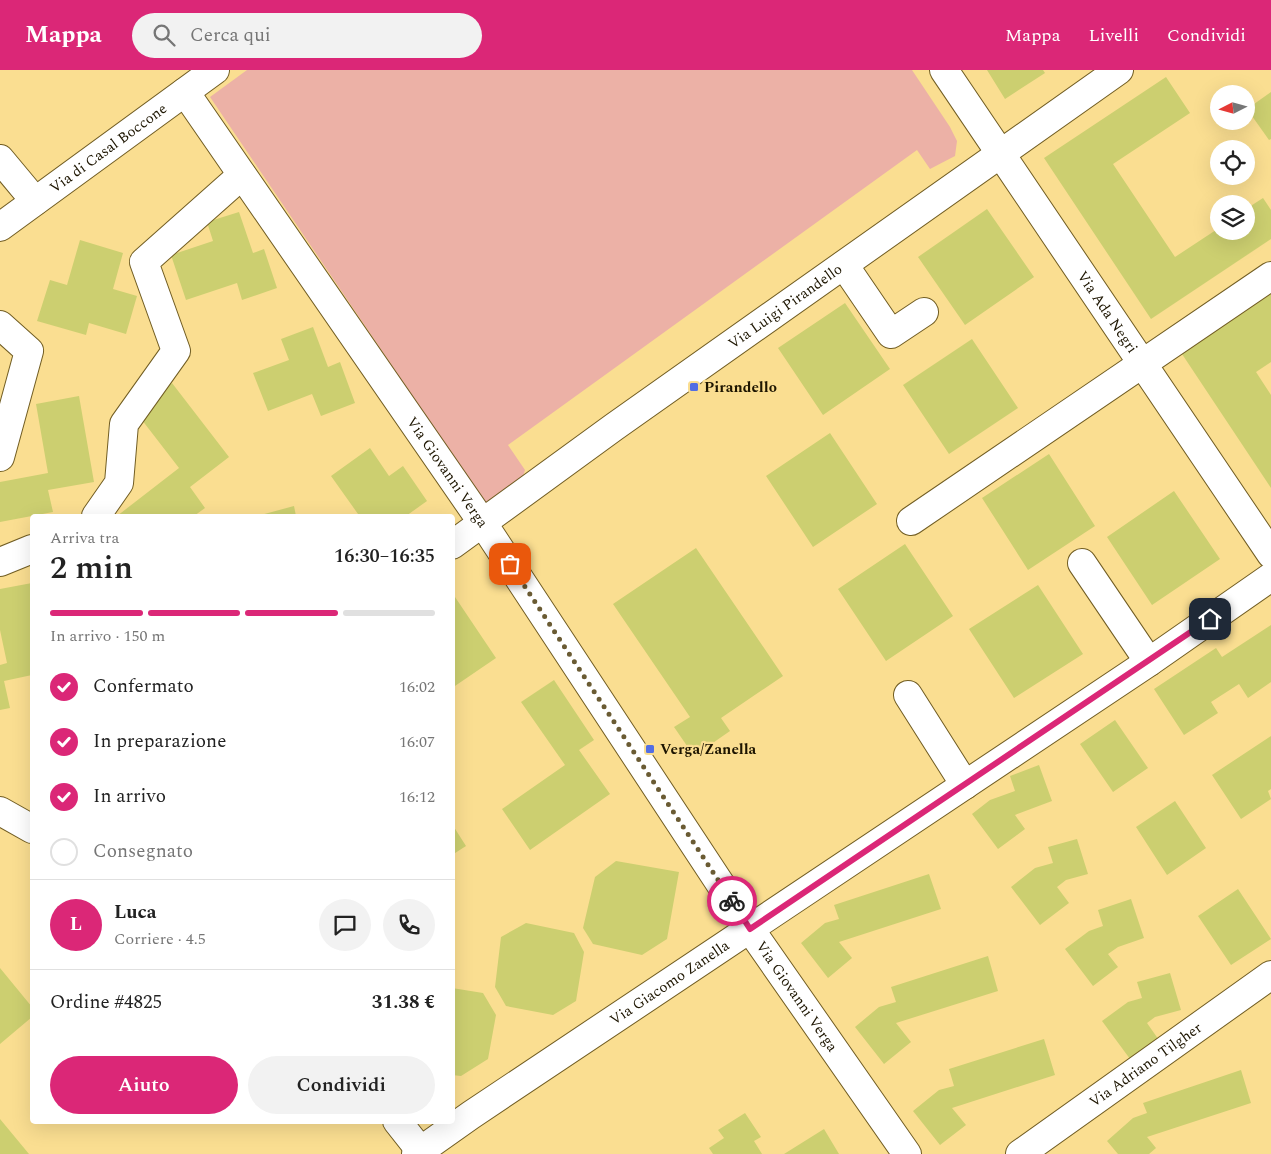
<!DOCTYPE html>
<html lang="it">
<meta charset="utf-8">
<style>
:root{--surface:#fff;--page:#f2f2f2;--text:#222;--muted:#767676;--line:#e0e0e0;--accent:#db2777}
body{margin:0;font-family:Spectral,serif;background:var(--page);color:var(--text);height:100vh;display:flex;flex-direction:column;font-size:19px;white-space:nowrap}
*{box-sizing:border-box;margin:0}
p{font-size:16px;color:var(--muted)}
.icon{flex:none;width:28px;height:28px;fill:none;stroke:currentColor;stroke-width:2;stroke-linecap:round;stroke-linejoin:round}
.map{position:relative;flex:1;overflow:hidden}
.panel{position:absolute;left:30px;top:444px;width:425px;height:610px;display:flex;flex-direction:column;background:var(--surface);border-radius:5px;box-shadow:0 5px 20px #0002}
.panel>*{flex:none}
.needle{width:32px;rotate:264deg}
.tools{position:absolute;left:1210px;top:15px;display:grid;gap:10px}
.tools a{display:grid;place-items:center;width:45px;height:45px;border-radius:50%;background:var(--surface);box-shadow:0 5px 20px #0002;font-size:25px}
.pin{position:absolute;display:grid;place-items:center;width:42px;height:42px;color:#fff;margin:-21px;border-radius:10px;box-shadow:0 2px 8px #0006}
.courier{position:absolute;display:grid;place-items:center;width:50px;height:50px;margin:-25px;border:4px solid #db2777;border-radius:50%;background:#fff;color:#222;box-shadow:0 1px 6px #0007}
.summary em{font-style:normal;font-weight:600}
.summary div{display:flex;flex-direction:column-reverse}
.summary{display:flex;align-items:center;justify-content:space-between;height:85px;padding:0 20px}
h1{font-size:32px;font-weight:600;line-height:38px}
.bar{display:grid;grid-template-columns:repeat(4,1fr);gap:8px 5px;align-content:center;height:60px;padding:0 20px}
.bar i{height:6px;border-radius:4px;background:var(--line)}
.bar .selected{background:var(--accent)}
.bar p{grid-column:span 4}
.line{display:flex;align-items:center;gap:12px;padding:0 20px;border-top:1px solid var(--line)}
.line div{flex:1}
.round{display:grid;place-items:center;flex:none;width:52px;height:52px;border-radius:26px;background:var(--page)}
ol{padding:0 20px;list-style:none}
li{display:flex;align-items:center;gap:15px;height:55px}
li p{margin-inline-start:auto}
li .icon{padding:5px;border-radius:50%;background:var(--accent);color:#fff;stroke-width:4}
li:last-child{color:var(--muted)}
li i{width:28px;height:28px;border:2px solid var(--line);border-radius:50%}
.button{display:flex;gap:10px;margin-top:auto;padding:10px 20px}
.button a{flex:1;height:58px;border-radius:30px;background:var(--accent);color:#fff;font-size:20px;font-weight:600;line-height:58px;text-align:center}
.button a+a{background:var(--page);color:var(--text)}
header{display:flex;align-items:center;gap:30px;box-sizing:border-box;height:70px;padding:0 25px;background:var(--accent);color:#fff}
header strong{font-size:24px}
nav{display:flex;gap:28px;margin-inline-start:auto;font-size:18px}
.search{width:350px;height:45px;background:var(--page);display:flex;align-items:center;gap:12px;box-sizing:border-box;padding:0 18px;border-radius:28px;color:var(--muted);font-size:19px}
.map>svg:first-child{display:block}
</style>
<header>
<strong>Mappa</strong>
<div class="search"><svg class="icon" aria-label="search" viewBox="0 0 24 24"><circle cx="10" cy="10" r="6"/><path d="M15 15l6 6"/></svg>Cerca qui</div>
<nav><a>Mappa</a><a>Livelli</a><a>Condividi</a></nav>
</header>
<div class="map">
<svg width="1271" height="1084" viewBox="0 0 1271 1084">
<rect width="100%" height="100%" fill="#fade91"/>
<path fill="#ecb1a6" d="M247 0H912L950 57 957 71 955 86 930 99 917 80 508 375 525 400 521 413 489 439 210 27Z"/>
<path fill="#cccf70" d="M987 0H1043L1045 3 1005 29Z
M1166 7 1190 43 1113 94 1175 187 1219 158V161H1246V139L1263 128 1271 140V169L1151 249 1044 88Z
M1271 22V69L1269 70 1247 39Z
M987 139 1034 207 965 255 918 187Z
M239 142 253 183 264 179 277 218 242 230 237 213 186 230 171 185 213 171 207 152Z
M80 170 123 183 113 219 137 226 126 264 89 253 86 265 37 251 50 210 67 215Z
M1271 224V292L1256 302 1271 325V418L1182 284Z
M845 233 890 299 823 345 778 278Z
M313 257 328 297 340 292 355 333 321 346 312 324 268 341 253 303 289 290 281 269Z
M972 269 1018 338 949 384 903 315Z
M172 313 229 387 190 417 205 438 194 446H117L179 398 135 341Z
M79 326 94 412 48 420 53 442 0 452V412L48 403 36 334Z
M830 363 877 434 813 477 766 406Z
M370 378 389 406 403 396 427 431 406 446H356L358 444 331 406Z
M1049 384 1095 456 1028 500 982 428Z
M1174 421 1220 489 1152 535 1107 467Z
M294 436 296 446H257Z
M905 474 953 546 886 591 838 519Z
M696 478 783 606 721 648 730 661 694 686 674 657 690 647 613 534Z
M32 513V605L4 611 10 638 0 640V595L7 593 0 560V519Z
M1038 515 1083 584 1014 628 969 559Z
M455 527 496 588 452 618V529Z
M1271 555V612L1248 628 1239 614 1211 632 1218 643 1184 665 1154 619 1216 578 1222 587Z
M554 610 594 670 579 680 610 724 530 780 502 739 565 695 521 632Z
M1115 650 1148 698 1113 722 1080 674Z
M1271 666V719L1268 721 1271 729 1241 749 1212 705Z
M1039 695 1052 731 1015 745 1025 759 998 779 972 744 990 730 1015 721 1010 706Z
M1175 731 1206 778 1167 805 1136 757Z
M452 754 466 776 452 785Z
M1077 769 1088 804 1066 810 1057 817 1069 833 1040 855 1011 817 1035 798 1053 793 1048 777Z
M616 791 679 802 667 869 642 885 593 874 583 858 595 807Z
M929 804 941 839 839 872 852 888 828 908 801 873 825 853 839 849 834 835Z
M1238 819 1271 869 1231 895 1198 846Z
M1131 829 1144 868 1118 877 1108 884 1118 897 1093 916 1065 879 1089 861 1103 856 1098 840Z
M526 853 574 863 584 882 576 931 553 945 506 936 495 917 501 867Z
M988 886 998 921 896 953 911 972 884 994 855 957 879 937 896 932 891 917Z
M0 898 32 937V947L0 974Z
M1170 903 1181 940 1155 947 1147 953 1161 973 1133 993 1102 951 1128 932 1142 928 1137 912Z
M452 918 483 923 496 945 488 989 461 1006 452 1005Z
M1044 969 1055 1005 952 1038 966 1055 940 1075 913 1041 939 1020 954 1016 949 999Z
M1241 1000 1251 1033 1147 1067 1156 1078 1149 1084H1118L1107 1071 1133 1048 1147 1043 1143 1033Z
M745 1043 761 1067 754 1071 762 1084H713L709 1078 724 1068 718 1060Z
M0 1049 29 1084H0Z
M824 1059 839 1084H784Z"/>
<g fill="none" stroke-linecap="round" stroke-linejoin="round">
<defs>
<g id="minor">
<path id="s1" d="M944 0 1271 484"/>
<path id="s2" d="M185 22 482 452 750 859 907 1084"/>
<path d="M0 89 35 131"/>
<path id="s3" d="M0 157 215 0"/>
<path d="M844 195 891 264 924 242"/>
<path d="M0 255 29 281 0 387"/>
<path d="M96 446 119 413 124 354 176 281 144 192 242 105"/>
<path d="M911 451 1271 206"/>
<path id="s4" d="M452 475 614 357 1119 0"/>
<path d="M0 492 32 479"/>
<path d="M1082 493 1149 592"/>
<path d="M908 625 965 715"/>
<path d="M0 741 32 759"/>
<path d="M397 1051 423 1084"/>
<path id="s5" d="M416 1084 471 1045 1149 592 1271 507"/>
<path id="s6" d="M1020 1084 1271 905"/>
</g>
</defs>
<use href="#minor" stroke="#715d23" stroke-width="30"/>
<use href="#minor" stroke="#fff" stroke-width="28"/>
</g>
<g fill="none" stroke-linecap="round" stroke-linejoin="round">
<path stroke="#6a5b33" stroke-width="5" stroke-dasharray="0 9" d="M510 494 732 831"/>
<path stroke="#db2777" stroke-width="6" d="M732 831 750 859 1210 549"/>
</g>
<g fill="#536ee3" stroke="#fade91" stroke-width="2">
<rect x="689" y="312" width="10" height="10" rx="2.5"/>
<rect x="645" y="674" width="10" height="10" rx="2.5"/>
</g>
<g text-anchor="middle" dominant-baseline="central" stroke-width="4.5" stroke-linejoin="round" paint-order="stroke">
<g font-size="15" fill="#1d1500" stroke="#fade91">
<text stroke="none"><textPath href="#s3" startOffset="134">Via di Casal Boccone</textPath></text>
<text stroke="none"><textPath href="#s4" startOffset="410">Via Luigi Pirandello</textPath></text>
<text stroke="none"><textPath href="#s1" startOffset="292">Via Ada Negri</textPath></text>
<text stroke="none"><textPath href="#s2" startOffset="462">Via Giovanni Verga</textPath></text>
<text stroke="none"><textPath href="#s5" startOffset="306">Via Giacomo Zanella</textPath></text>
<text stroke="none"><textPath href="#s2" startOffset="1092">Via Giovanni Verga</textPath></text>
<text stroke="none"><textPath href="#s6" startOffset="154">Via Adriano Tilgher</textPath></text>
</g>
<g font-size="15" font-weight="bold" fill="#1d1500" stroke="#fade91" text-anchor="start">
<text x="704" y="317">Pirandello</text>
<text x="660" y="679">Verga/Zanella</text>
</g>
</g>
</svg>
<div class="tools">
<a><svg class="needle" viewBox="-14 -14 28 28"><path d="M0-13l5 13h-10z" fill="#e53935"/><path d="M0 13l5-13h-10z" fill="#767676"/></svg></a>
<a><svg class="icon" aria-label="locate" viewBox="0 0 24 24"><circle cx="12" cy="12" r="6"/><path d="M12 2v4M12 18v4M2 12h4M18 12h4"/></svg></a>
<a><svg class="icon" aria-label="layers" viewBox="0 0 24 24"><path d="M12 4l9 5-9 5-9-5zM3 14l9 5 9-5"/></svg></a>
</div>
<div class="pin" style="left:510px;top:494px;background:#ea580c"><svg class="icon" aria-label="bag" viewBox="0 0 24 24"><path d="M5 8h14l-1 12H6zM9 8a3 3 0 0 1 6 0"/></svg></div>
<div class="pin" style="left:1210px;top:549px;background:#1f2937"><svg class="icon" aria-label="home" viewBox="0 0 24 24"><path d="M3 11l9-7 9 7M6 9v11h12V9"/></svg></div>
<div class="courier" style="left:732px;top:831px"><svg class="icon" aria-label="bike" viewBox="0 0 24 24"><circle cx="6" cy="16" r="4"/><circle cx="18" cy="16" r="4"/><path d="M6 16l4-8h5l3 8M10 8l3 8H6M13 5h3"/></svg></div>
<section class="panel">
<div class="summary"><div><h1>2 min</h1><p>Arriva tra</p></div><em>16:30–16:35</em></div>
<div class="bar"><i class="selected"></i><i class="selected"></i><i class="selected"></i><i></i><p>In arrivo · 150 m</p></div>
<ol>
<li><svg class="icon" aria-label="check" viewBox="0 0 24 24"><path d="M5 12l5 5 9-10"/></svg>Confermato<p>16:02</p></li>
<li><svg class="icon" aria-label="check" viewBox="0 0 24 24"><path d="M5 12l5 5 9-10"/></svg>In preparazione<p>16:07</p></li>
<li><svg class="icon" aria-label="check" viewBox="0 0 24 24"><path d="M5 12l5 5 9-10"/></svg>In arrivo<p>16:12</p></li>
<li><i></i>Consegnato</li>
</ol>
<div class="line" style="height:90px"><b class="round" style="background:var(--accent);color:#fff">L</b><div><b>Luca</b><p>Corriere · 4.5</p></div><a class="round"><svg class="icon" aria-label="chat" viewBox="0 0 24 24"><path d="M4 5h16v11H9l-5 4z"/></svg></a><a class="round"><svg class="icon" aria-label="phone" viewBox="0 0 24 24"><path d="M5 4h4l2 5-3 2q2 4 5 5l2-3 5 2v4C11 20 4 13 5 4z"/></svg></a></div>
<div class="line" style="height:65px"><div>Ordine #4825</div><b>31.38 €</b></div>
<div class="button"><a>Aiuto</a><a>Condividi</a></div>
</section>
</div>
